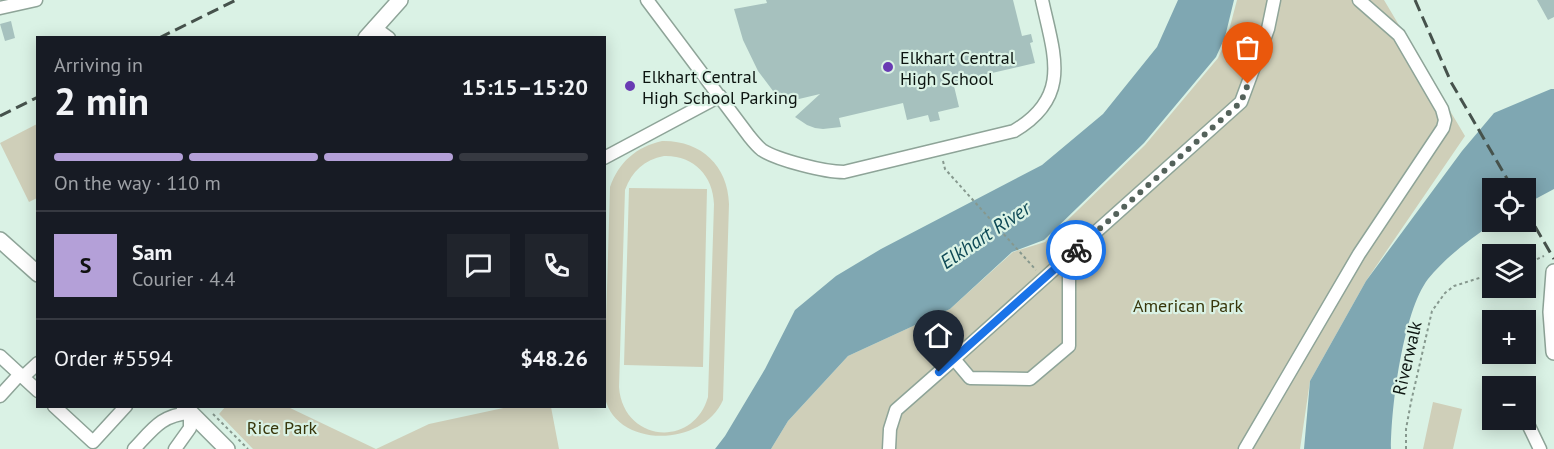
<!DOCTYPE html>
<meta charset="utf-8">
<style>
:root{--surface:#171b24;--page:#20242c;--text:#f1f3f6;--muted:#9ea1a6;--line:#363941;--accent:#b4a0d8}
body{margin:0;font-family:"PT Sans",sans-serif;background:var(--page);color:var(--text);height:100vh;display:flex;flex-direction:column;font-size:22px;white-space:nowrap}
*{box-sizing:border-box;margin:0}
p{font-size:20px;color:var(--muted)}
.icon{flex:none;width:33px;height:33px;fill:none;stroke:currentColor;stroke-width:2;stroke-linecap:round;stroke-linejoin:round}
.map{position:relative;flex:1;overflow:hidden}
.drawer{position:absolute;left:36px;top:36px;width:570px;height:372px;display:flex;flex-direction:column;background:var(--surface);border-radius:0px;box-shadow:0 3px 15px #0003}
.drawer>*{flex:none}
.controls{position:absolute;left:1482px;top:178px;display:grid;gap:12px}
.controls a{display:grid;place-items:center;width:54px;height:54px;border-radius:0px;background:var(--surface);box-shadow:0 3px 15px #0003;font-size:30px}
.pin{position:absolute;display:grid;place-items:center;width:51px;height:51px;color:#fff;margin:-62px -26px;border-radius:50% 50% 50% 0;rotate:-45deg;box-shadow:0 0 6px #0007}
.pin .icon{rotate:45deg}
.courier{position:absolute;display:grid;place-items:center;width:60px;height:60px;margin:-30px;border:4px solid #1a73e8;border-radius:50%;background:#fff;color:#222;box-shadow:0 2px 8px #0007}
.head em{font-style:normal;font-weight:700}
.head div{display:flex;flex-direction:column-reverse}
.head{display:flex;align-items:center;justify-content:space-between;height:102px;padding:0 18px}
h1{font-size:39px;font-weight:700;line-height:45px}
.bar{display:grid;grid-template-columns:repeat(4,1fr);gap:9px 6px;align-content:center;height:72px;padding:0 18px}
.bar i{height:8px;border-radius:4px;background:var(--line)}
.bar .on{background:var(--accent)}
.bar p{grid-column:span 4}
.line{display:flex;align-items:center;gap:15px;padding:0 18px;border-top:2px solid var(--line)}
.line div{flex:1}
.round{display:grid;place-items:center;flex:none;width:63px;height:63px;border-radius:0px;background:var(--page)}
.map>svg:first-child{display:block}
</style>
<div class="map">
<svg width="1554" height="449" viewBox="0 0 1554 449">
<rect width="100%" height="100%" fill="#daf2e5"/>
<path fill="#cfcfb9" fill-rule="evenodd" d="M1237 0H1384L1465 136 1366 281 1310 381 1300 449H771L788 421 848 356 950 309 1013 252 1045 242 1145 145 1218 58 1227 38Z
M37 124V198L29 202 0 143Z
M662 141C700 140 728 165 729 204L723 400C702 449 610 449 604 392L610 187C619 162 636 147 662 141ZM664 156C693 155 713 175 714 204L708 397C693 449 623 442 619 387L625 190C632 171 644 160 664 156Z
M629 188 707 189 703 367 624 365Z
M1433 402 1462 409 1453 449H1423Z
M226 406 288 407 376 449 429 424 508 407H551L559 449H253L219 414Z"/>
<path fill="#7fa7b2" d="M1178 0H1234L1225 37 1216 57 1144 143 1044 240 1012 252 950 309 848 356 788 421 771 449H715L725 436 765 369 795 310 836 276 881 249 1042 165 1103 114 1157 47Z
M1551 89H1554V189L1526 204V189H1492V222H1495C1470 239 1447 256 1428 279 1403 312 1391 407 1391 449H1304L1310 381 1366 281 1462 151 1494 113Z"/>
<path fill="#a6c1be" d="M766 0H1013L1022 36 1031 34 1033 42 1030 43 1035 63 953 82 959 107 938 112 940 120 930 122 928 115 907 120 903 103 839 118 841 127 823 129 815 128 807 125 795 117 820 94 782 103 758 71 743 40 734 9 767 3Z
M1537 0H1554V17L1548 20Z
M11 21 15 38 5 41 0 24Z"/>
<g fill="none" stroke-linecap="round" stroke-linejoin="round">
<defs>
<path id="minor" d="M647 0 749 136C753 141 757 146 762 150 778 160 824 172 844 172L1014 131C1072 97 1054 55 1042 0
M0 8 36 0
M374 27 389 38
M604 158 720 96
M1063 262 1069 272V346L1030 379 970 378 954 359 1241 102 1268 29 1274 0
M0 356 38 391
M23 377 38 363
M0 396 20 374
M54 406 93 442 126 406
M1523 420 1527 422 1540 449
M134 449C153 429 161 415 190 413V428L175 449
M889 449 890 429 896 410 954 359
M1245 449 1359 254 1443 128 1445 120 1442 109 1399 35 1359 0"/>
<path id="major" d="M366 38 400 0
M0 240 38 274
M1554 272 1551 312 1554 352
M184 406 227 449"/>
</defs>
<use href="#minor" stroke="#8ea498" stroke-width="15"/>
<use href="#major" stroke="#8ea498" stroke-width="18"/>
<path stroke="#86988e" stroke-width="2" stroke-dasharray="3 3" stroke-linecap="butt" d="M943 161 945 169 1036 270
M1526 264 1544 256
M213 414 248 449
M1406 449V429L1411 402 1432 311 1445 293 1454 286 1492 274"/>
<use href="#minor" stroke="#fff" stroke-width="12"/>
<use href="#major" stroke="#fff" stroke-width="15"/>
<path stroke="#46524c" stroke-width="3" stroke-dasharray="12 6" stroke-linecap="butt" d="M1415 0 1451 82 1513 189
M159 38 236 0
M0 116 38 97
M1526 211 1554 259"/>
</g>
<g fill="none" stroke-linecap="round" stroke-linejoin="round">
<path stroke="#54625b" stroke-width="6" stroke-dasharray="0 10.8" d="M1076 250 1241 102 1248 84"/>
<path stroke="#1a73e8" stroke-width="8" d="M939 372 1076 250"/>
</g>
<g fill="#693bb3" stroke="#daf2e5" stroke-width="2">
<circle cx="888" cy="67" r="6"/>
<circle cx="630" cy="86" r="6"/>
</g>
<g text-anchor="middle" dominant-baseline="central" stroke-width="4.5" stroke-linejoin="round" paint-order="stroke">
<g font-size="18" fill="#0c1410" stroke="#daf2e5" text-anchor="start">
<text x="900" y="57">Elkhart Central<tspan x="900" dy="21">High School</tspan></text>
<text x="642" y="76">Elkhart Central<tspan x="642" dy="21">High School Parking</tspan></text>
</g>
<g font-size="18" fill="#37360b" stroke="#daf2e5">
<text x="1188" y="305">American Park</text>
<text x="282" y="427">Rice Park</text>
</g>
<g font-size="18" fill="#0c1410" stroke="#daf2e5">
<text transform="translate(1407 358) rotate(-77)">Riverwalk</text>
</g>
<g font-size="20" font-style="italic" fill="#0e4955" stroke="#daf2e5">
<text transform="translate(985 235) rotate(-34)">Elkhart River</text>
</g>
</g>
</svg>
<div class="controls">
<a><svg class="icon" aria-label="locate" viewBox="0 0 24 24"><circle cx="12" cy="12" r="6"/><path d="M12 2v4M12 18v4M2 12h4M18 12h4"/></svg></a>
<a><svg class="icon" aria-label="layers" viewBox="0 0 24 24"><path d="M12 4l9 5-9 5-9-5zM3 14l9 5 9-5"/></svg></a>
<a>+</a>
<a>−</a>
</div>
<div class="pin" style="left:1248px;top:84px;background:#ea580c"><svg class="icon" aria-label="bag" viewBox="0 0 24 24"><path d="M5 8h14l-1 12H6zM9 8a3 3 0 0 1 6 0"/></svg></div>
<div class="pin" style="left:939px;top:372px;background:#1f2937"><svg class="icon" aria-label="home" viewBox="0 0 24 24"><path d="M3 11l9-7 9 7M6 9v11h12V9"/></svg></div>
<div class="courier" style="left:1076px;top:250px"><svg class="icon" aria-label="bike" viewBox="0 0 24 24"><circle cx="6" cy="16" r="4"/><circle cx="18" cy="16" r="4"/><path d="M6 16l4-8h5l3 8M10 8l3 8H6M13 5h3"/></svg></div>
<section class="drawer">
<div class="head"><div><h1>2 min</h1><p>Arriving in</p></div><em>15:15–15:20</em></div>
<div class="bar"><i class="on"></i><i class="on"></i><i class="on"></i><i></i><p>On the way · 110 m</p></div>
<div class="line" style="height:108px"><b class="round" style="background:var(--accent);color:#111">S</b><div><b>Sam</b><p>Courier · 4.4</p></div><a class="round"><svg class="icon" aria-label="chat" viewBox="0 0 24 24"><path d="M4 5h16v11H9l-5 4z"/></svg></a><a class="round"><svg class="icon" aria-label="phone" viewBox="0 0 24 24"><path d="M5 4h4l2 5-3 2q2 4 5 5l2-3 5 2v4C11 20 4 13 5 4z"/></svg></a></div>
<div class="line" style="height:78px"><div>Order #5594</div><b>$48.26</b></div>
</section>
</div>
